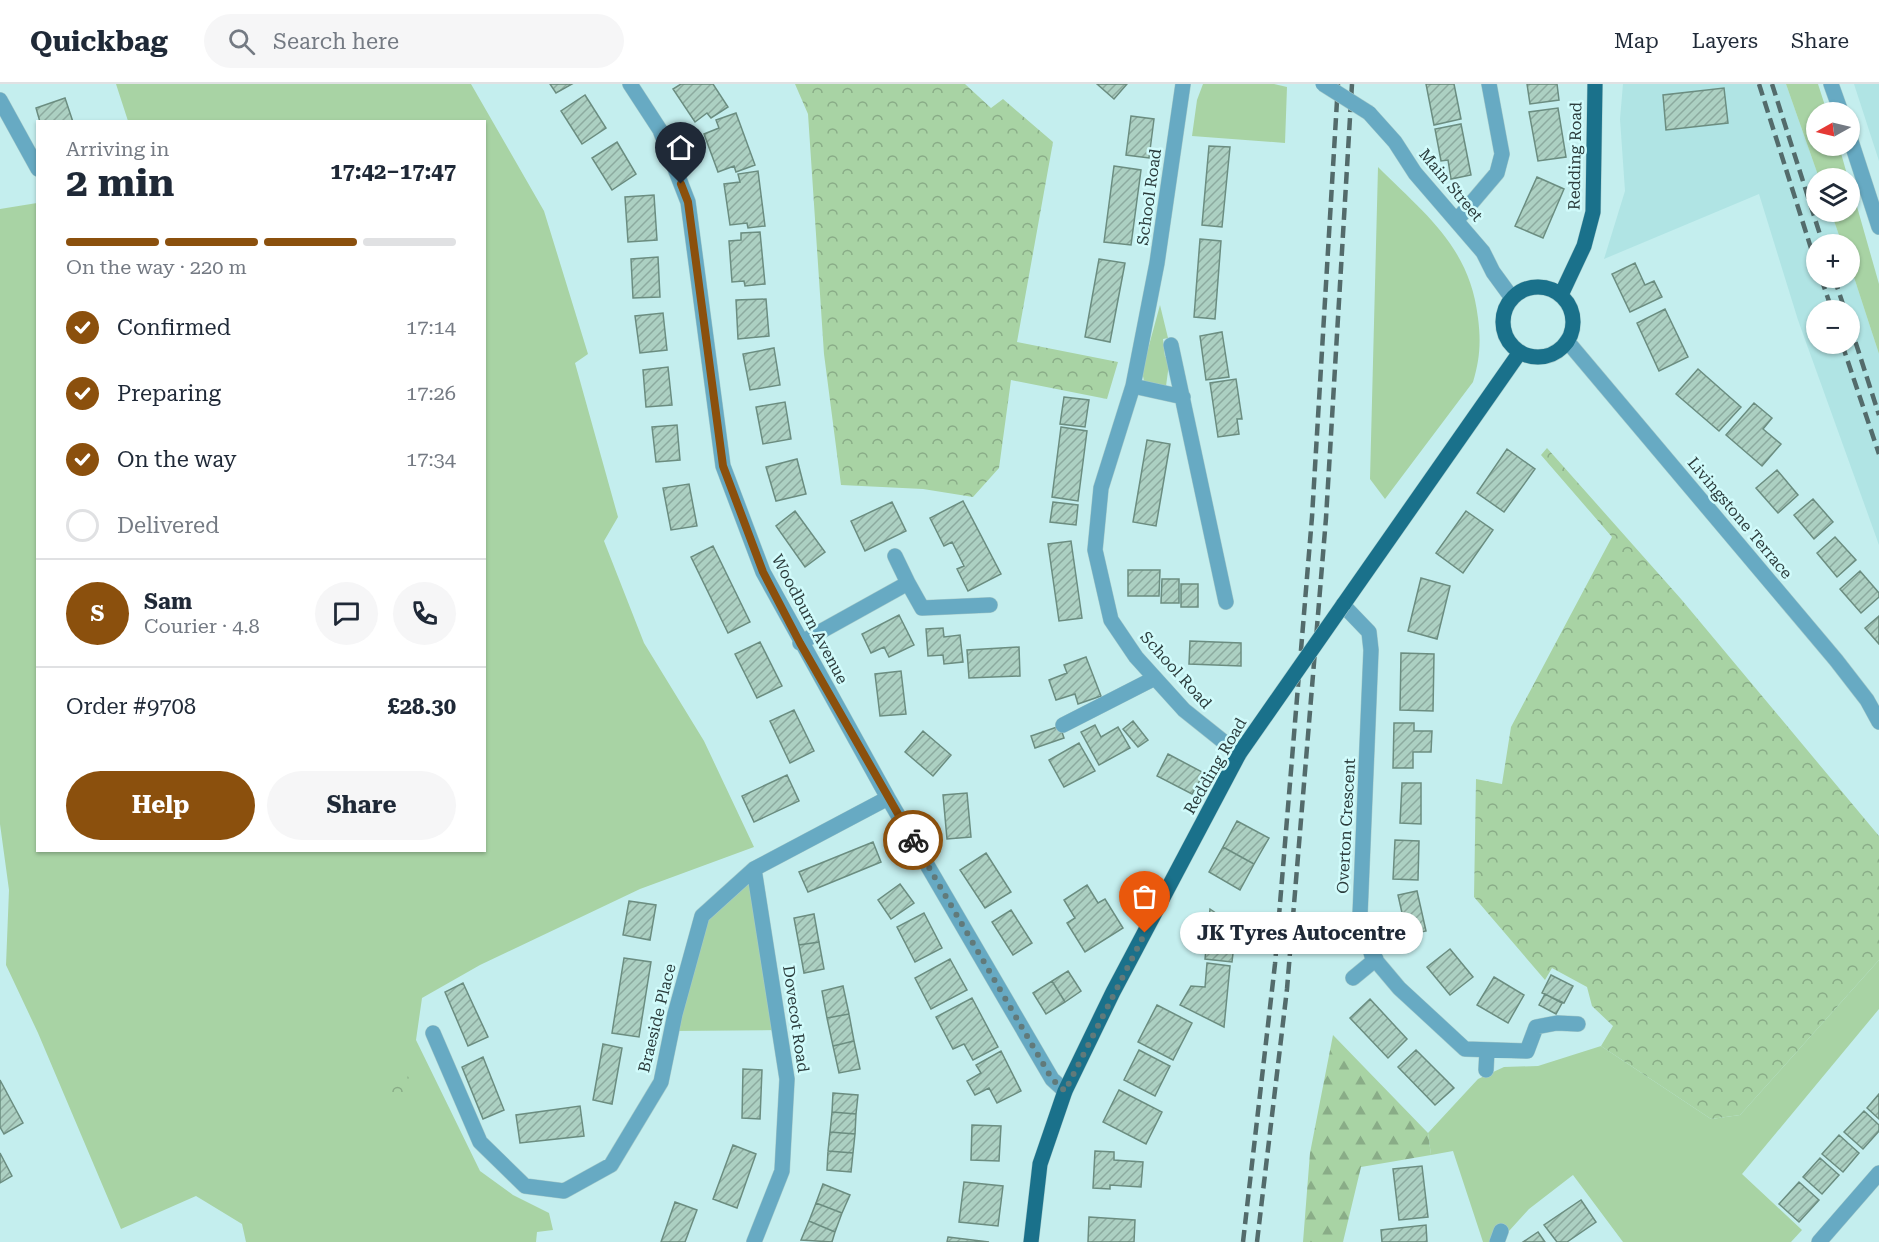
<!DOCTYPE html>
<meta charset="utf-8">
<style>
:root{--surface:#fff;--page:#f6f6f7;--text:#1f2937;--muted:#747a83;--line:#e0e1e3;--accent:#8b500d}
body{margin:0;font-family:"Roboto Serif",serif;background:var(--page);color:var(--text);height:100vh;display:flex;flex-direction:column;font-size:22px;white-space:nowrap}
*{box-sizing:border-box;margin:0}
p{font-size:20px;color:var(--muted)}
.icon{flex:none;width:33px;height:33px;fill:none;stroke:currentColor;stroke-width:2;stroke-linecap:round;stroke-linejoin:round}
.map{position:relative;flex:1;overflow:hidden}
.drawer{position:absolute;left:36px;top:36px;width:450px;height:732px;display:flex;flex-direction:column;background:var(--surface);border-radius:0px;box-shadow:0 2px 4px #0004}
.drawer>*{flex:none}
.needle{width:39px;rotate:262deg}
.fabs{position:absolute;left:1806px;top:18px;display:grid;gap:12px}
.fabs a{display:grid;place-items:center;width:54px;height:54px;border-radius:50%;background:var(--surface);box-shadow:0 2px 4px #0004;font-size:30px}
.pin{position:absolute;display:grid;place-items:center;width:51px;height:51px;color:#fff;margin:-62px -26px;border-radius:50% 50% 50% 0;rotate:-45deg;box-shadow:0 0 6px #0007}
.pin .icon{rotate:45deg}
.courier{position:absolute;display:grid;place-items:center;width:60px;height:60px;margin:-30px;border:4px solid #8b500d;border-radius:50%;background:#fff;color:#222;box-shadow:0 2px 8px #0007}
.bubble{position:absolute;height:42px;border-radius:21px;background:var(--surface);box-shadow:0 2px 4px #0004;font-size:20px;font-weight:700;line-height:42px;text-align:center}
.overview em{font-style:normal;font-weight:700}
.overview div{display:flex;flex-direction:column-reverse}
.overview{display:flex;align-items:center;justify-content:space-between;height:102px;padding:0 30px}
h1{font-size:39px;font-weight:700;line-height:45px}
.bar{display:grid;grid-template-columns:repeat(4,1fr);gap:9px 6px;align-content:center;height:72px;padding:0 30px}
.bar i{height:8px;border-radius:4px;background:var(--line)}
.bar .selected{background:var(--accent)}
.bar p{grid-column:span 4}
.line{display:flex;align-items:center;gap:15px;padding:0 30px;border-top:2px solid var(--line)}
.line div{flex:1}
.round{display:grid;place-items:center;flex:none;width:63px;height:63px;border-radius:32px;background:var(--page)}
ol{padding:0 30px;list-style:none}
li{display:flex;align-items:center;gap:18px;height:66px}
li p{margin-inline-start:auto}
li .icon{padding:6px;border-radius:50%;background:var(--accent);color:#fff;stroke-width:4}
li:last-child{color:var(--muted)}
li i{width:33px;height:33px;border:3px solid var(--line);border-radius:50%}
.action{display:flex;gap:12px;margin-top:auto;padding:12px 30px}
.action a{flex:1;height:69px;border-radius:36px;background:var(--accent);color:#fff;font-size:24px;font-weight:700;line-height:69px;text-align:center}
.action a+a{background:var(--page);color:var(--text)}
header{display:flex;align-items:center;gap:36px;box-sizing:border-box;height:84px;padding:0 30px;background:var(--surface);border-bottom:2px solid var(--line)}
header strong{font-size:28px}
nav{display:flex;gap:33px;margin-inline-start:auto;font-size:21px}
.search{width:420px;height:54px;background:var(--page);display:flex;align-items:center;gap:15px;box-sizing:border-box;padding:0 21px;border-radius:33px;color:var(--muted);font-size:22px}
.map>svg:first-child{display:block}
</style>
<header>
<strong>Quickbag</strong>
<div class="search"><svg class="icon" aria-label="search" viewBox="0 0 24 24"><circle cx="10" cy="10" r="6"/><path d="M15 15l6 6"/></svg>Search here</div>
<nav><a>Map</a><a>Layers</a><a>Share</a></nav>
</header>
<div class="map">
<svg width="1879" height="1158" viewBox="0 0 1879 1158">
<defs>
<pattern id="forest-firs" width="22" height="20" patternUnits="userSpaceOnUse" patternTransform="scale(1.5)"><rect width="22" height="20" fill="#a8d3a4"/><path d="M5 1l3.5 6h-7zM16 11l3.5 6h-7z" fill="#89ac87"/></pattern>
<pattern id="park-crowns" width="20" height="18" patternUnits="userSpaceOnUse" patternTransform="scale(1.5)"><rect width="20" height="18" fill="#a8d3a4"/><path d="M2 6a3 3 0 1 1 6 0M12 15a3 3 0 1 1 6 0" fill="none" stroke="#89ac87"/></pattern>
<pattern id="building-hatch" width="6" height="6" patternUnits="userSpaceOnUse" patternTransform="scale(1.5)"><rect width="6" height="6" fill="#acd0c2"/><path d="M-1 1l2-2M0 6l6-6M5 7l2-2" fill="none" stroke="#8caa9f"/></pattern>
</defs>
<rect width="100%" height="100%" fill="#c4eeee"/>
<path fill="#b0e4e4" fill-rule="evenodd" d="M1623 0H1786L1819 94H1816V128H1831L1842 160H1816V194H1850V181L1879 270V461L1798 236 1759 110 1604 175 1625 107 1620 35ZM1816 226H1850V260H1816Z
M1854 0H1879V77Z"/>
<path fill="#a8d3a4" d="M116 0H471L544 127 588 270 575 279 618 433 604 457 644 559 704 657 754 763 640 805 480 881 422 914 416 956 480 1087 513 1111 549 1129 553 1146 537 1148 536 1158H246L242 1140 196 1112 121 1145 38 949 6 881 9 806 0 740V125L37 119 38 766H484V38L128 37Z
M1203 0H1274L1287 3 1285 59 1192 52 1197 16Z
M1786 0H1818L1827 28H1816V62H1839L1848 94H1819Z
M1378 83C1425 130 1470 163 1478 234 1481 257 1480 275 1473 298L1385 415 1370 395Z
M1850 98 1879 200V270L1850 181V160H1842L1831 128H1850Z
M1160 221 1168 254 1163 255 1165 273H1170L1166 302 1144 297 1142 287Z
M754 785 779 946 671 947 702 832Z
M1879 876V925L1742 1090 1802 1146 1791 1158H1623L1573 1091 1529 1125 1499 1158H1483L1453 1067 1431 1071 1428 1049 1478 995 1504 983 1538 982 1601 962 1711 1035 1740 1031Z"/>
<path fill="url(#forest-firs)" d="M1333 951 1428 1049 1431 1071 1361 1083 1343 1158H1303L1310 1069Z"/>
<path fill="url(#park-crowns)" d="M795 0H965L991 24 1003 15 1053 58 1017 258 1118 278 1107 315 1011 296 999 384 973 413 923 405 841 401 824 270 808 30Z
M1547 364 1681 515 1879 752V876L1740 1031 1711 1035 1601 962 1613 942 1592 922 1587 903 1552 884 1545 896 1474 813 1476 695 1502 700 1511 643 1612 453 1541 371Z
M405 987 415 1005 394 1017 383 999Z"/>
<path fill="url(#building-hatch)" stroke="#6b8d80" stroke-width="1.5" d="M550 0H572L556 9Z
M681 0H713L728 23 711 34 707 29 695 38 673 5Z
M1097 0H1127L1114 15Z
M1426 0H1454L1461 35 1434 41Z
M1527 0H1557L1559 16 1530 20Z
M1724 4 1728 39 1666 46 1663 11Z
M585 11 606 44 582 60 561 27Z
M65 14 73 38H40L36 24Z
M1558 24 1566 73 1538 77 1529 28Z
M736 29 755 81 736 88 734 82 718 88 704 50 719 44 716 36Z
M1131 32 1154 35 1149 74 1126 71Z
M1461 40 1471 91 1451 95 1448 76 1441 77 1435 45Z
M617 58 636 90 612 106 592 74Z
M1209 62 1230 63 1222 143 1202 141Z
M1114 82 1141 86 1131 161 1104 158Z
M758 87 765 142 748 144 747 139 730 141 724 100 740 98 738 90Z
M1537 93 1564 105 1543 154 1515 142Z
M654 111 657 156 628 158 625 113Z
M760 148 765 200 745 202 744 197 732 198 729 157 741 156V149Z
M1200 155 1221 157 1215 235 1194 233Z
M658 173 660 213 633 214 631 175Z
M1099 175 1125 179 1110 258 1085 253Z
M1635 179 1645 201 1654 197 1662 213 1630 228 1612 190Z
M766 215 769 252 738 255 736 216Z
M1665 225 1688 273 1659 287 1637 239Z
M663 229 667 266 640 269 635 232Z
M1222 248 1229 293 1206 296 1200 252Z
M774 264 780 301 750 306 743 270Z
M668 283 672 321 646 323 643 286Z
M1698 285 1741 323 1719 347 1676 310Z
M1236 295 1242 335H1237L1239 350 1218 353 1210 299Z
M1064 313 1089 316 1085 343 1060 340Z
M785 318 791 355 763 360 756 323Z
M1754 319 1772 334 1763 345 1781 360 1762 382 1726 351Z
M677 341 680 376 656 378 652 343Z
M1061 343 1087 347 1078 417 1052 413Z
M1147 356 1170 360 1156 442 1133 438Z
M1507 365 1535 385 1504 428 1477 409Z
M797 375 806 410 776 417 766 383Z
M1777 386 1798 411 1778 429 1756 404Z
M689 400 697 442 671 446 663 404Z
M1813 415 1833 438 1814 455 1794 431Z
M963 417 1001 490 968 507 957 485 964 482 952 458 944 462 930 434Z
M892 418 906 447 865 467 851 437Z
M1053 418 1078 421 1076 441 1050 438Z
M795 427 825 468 805 483 776 442Z
M1466 427 1493 446 1463 489 1436 469Z
M1835 453 1856 476 1837 493 1817 469Z
M1071 457 1082 534 1059 537 1048 460Z
M713 462 750 538 728 549 691 473Z
M1128 486H1160L1159 512H1128Z
M1860 487 1879 509V513L1861 529 1840 505Z
M1421 494 1450 502 1437 555 1408 547Z
M1162 495H1179V519H1161Z
M1181 500H1198V523H1181Z
M899 531 914 561 889 573 884 563 871 569 862 550Z
M1879 532V560L1865 544Z
M943 544 944 553 960 551 963 578 944 580 943 571 928 572 926 545Z
M1190 557 1241 559V582L1189 580Z
M760 558 782 602 757 614 735 570Z
M1019 563 1020 592 969 594 967 566Z
M1401 569 1434 570 1433 627 1400 626Z
M1086 573 1101 612 1078 620 1075 610 1056 616 1049 596 1067 589 1064 581Z
M901 587 906 630 880 632 875 590Z
M794 626 814 667 790 679 770 637Z
M1133 637 1148 656 1138 663 1123 645Z
M1394 639H1414V647H1432L1431 668H1413V684H1393Z
M1095 641 1101 653 1118 643 1130 664 1099 681 1081 648Z
M1060 642 1064 654 1035 664 1031 652Z
M923 647 951 671 933 692 905 668Z
M1079 659 1095 687 1064 703 1049 676Z
M1168 670 1204 689 1192 710 1157 692Z
M787 691 799 717 754 738 742 712Z
M1402 699H1421V740L1400 739Z
M967 709 971 753 947 755 943 711Z
M1237 737 1269 754 1254 780 1223 763Z
M1395 756 1419 757 1418 796 1393 795Z
M873 758 881 778 808 808 799 788Z
M1223 763 1254 780 1240 806 1209 788Z
M986 769 1011 808 985 824 960 786Z
M900 800 914 819 891 835 878 816Z
M1087 801 1098 819 1105 815 1123 844 1085 868 1067 839 1075 834 1064 816Z
M1417 807 1426 847 1407 851 1398 811Z
M629 817 656 821 650 856 623 851Z
M1210 825 1236 843 1232 878 1205 875Z
M1011 826 1032 859 1013 871 992 838Z
M924 829 942 864 915 878 897 843Z
M814 830 819 858 799 861 794 834Z
M819 858 824 885 804 889 799 861Z
M1450 865 1473 893 1450 911 1427 883Z
M624 874 651 878 639 953 612 949Z
M950 875 967 906 931 925 915 894Z
M1207 879 1230 882 1224 943 1180 921 1191 902 1205 903Z
M1068 887 1081 907 1065 918 1052 897Z
M1551 891 1573 902 1564 919 1542 909Z
M1494 893 1524 911 1508 939 1477 921Z
M1052 897 1065 918 1046 930 1033 909Z
M463 899 488 953 468 962 445 908Z
M843 902 849 930 827 934 822 907Z
M1545 910 1562 919 1556 930 1539 921Z
M972 914 998 963 973 976 964 960 953 965 936 933Z
M1370 915 1407 955 1388 974 1350 934Z
M1157 921 1192 939 1173 976 1138 958Z
M849 930 854 957 833 962 827 934Z
M854 957 860 985 839 989 833 962Z
M603 960 622 964 612 1020 593 1016Z
M1139 966 1170 982 1155 1012 1124 996Z
M1416 966 1454 1004 1435 1021 1398 983Z
M1001 967 1021 1007 997 1019 989 1004 975 1011 967 997 981 989 976 981Z
M483 973 504 1026 483 1035 462 983Z
M743 985 762 986 760 1035 742 1034Z
M0 996 23 1039 4 1050 0 1043Z
M1119 1006 1162 1028 1146 1060 1103 1038Z
M833 1009 858 1011 856 1030 832 1028Z
M1879 1010V1035L1867 1024Z
M580 1022 584 1052 520 1059 516 1031Z
M1864 1027 1879 1041V1047L1863 1065 1844 1048Z
M832 1028 856 1030 855 1050 830 1048Z
M972 1041 1001 1042 999 1077 971 1076Z
M830 1048 855 1050 853 1069 828 1067Z
M1839 1051 1859 1069 1843 1088 1822 1070Z
M733 1061 756 1070 737 1124 713 1115Z
M828 1067 853 1069 851 1088 827 1086Z
M1095 1067 1114 1068V1076L1143 1078 1141 1103 1110 1101V1105L1093 1104Z
M0 1069 12 1092 0 1099Z
M1820 1074 1839 1091 1822 1110 1803 1093Z
M1422 1082 1428 1133 1399 1136 1393 1085Z
M964 1098 1003 1102 998 1142 959 1138Z
M1799 1098 1819 1116 1799 1138 1779 1120Z
M823 1100 850 1111 842 1129 816 1119Z
M1581 1116 1596 1138 1567 1158H1557L1544 1141Z
M675 1118 697 1126 685 1158H661Z
M816 1119 842 1129 835 1148 809 1137Z
M1089 1133 1135 1136 1134 1158H1088Z
M809 1137 835 1148 832 1158 801 1156Z
M1426 1141 1427 1158H1382L1381 1146Z
M1538 1148 1545 1158H1523Z
M948 1153 989 1158H947Z"/>
<g fill="none" stroke-linecap="round" stroke-linejoin="round">
<defs>
<path id="minor" d="M630 0 660 46 688 118 723 382 763 488 888 714 1052 995 1065 1007
M1183 0 1157 179 1133 302 1101 404 1095 466 1111 536 1136 573 1184 626 1239 670
M1831 0 1841 28
M0 16 38 85
M1369 29 1395 58 1415 89 1483 168 1493 188 1512 214
M1850 54 1879 143
M1457 136 1497 89 1502 70 1489 0
M1567 257 1836 576 1867 616 1879 638
M1171 261 1226 518
M1133 302 1183 313
M895 472 908 499
M1343 521 1369 548 1371 566 1360 831 1372 872 1399 904 1465 965 1527 967 1536 943 1557 939 1578 940
M800 559 908 499 922 524 990 521
M1063 641 1155 594
M1353 894 1376 875
M433 949 480 1058 525 1102 564 1107 611 1081 661 998 675 930 702 832 754 785 888 714
M1486 986 1487 966
M754 1158 782 1087 787 995 754 785
M1497 1158 1501 1147
M1819 1158 1879 1089"/>
<path id="major" d="M1503 238a35 35 0 1 1 70 0a35 35 0 1 1-70 0Z
M1561 211 1584 162 1593 128 1595 0
M1343 521 1520 268
M1031 1158 1040 1080 1065 1007 1113 908 1239 670"/>
</defs>
<use href="#minor" stroke="#a5caca" stroke-width="16"/>
<use href="#major" stroke="#a5caca" stroke-width="16"/>
<use href="#minor" stroke="#67aac3" stroke-width="15"/>
<use href="#major" stroke="#1a718b" stroke-width="15"/>
<path stroke="#536b6b" stroke-width="4.5" stroke-dasharray="12 6" stroke-linecap="butt" d="M1759 0 1816 180
M1772 0 1823 160
M1821 194 1832 226
M1834 194 1845 226
M1850 241 1879 331
M1842 260 1879 370
M1243 1158 1275 880 1312 433 1338 0
M1257 1158 1287 905 1326 434 1352 0"/>
<defs>
<path id="minor-bridge" d="M1323 0 1369 29"/>
<path id="major-bridge" d="M1239 670 1343 521"/>
</defs>
<use href="#minor-bridge" stroke="#a5caca" stroke-width="16" stroke-linecap="butt"/>
<use href="#major-bridge" stroke="#a5caca" stroke-width="16" stroke-linecap="butt"/>
<use href="#minor-bridge" stroke="#67aac3" stroke-width="15"/>
<use href="#major-bridge" stroke="#1a718b" stroke-width="15"/>
</g>
<g fill="none" stroke-linecap="round" stroke-linejoin="round">
<path stroke="#617a7a" stroke-width="6" stroke-dasharray="0 10.8" d="M913 756 1052 995 1065 1007 1145 849"/>
<path stroke="#8b500d" stroke-width="8" d="M681 100 688 118 723 382 763 488 800 559 913 756"/>
</g>
<g text-anchor="middle" dominant-baseline="central" stroke-width="5" stroke-linejoin="round" paint-order="stroke">
<g font-size="16" fill="#2b3c3c" stroke="#d1fbfb">
<text transform="translate(1575 72) rotate(-89)">Redding Road</text>
<text transform="translate(1451 101) rotate(50)">Main Street</text>
<text transform="translate(1149 113) rotate(-82)">School Road</text>
<text transform="translate(1740 434) rotate(50)">Livingstone Terrace</text>
<text transform="translate(810 535) rotate(62)">Woodburn Avenue</text>
<text transform="translate(1176 586) rotate(48)">School Road</text>
<text transform="translate(1215 682) rotate(-60)">Redding Road</text>
<text transform="translate(1346 742) rotate(-87)">Overton Crescent</text>
<text transform="translate(657 934) rotate(-76)">Braeside Place</text>
<text transform="translate(796 935) rotate(82)">Dovecot Road</text>
</g>
</g>
</svg>
<div class="fabs">
<a><svg class="needle" viewBox="-14 -14 28 28"><path d="M0-13l5 13h-10z" fill="#e53935"/><path d="M0 13l5-13h-10z" fill="#747a83"/></svg></a>
<a><svg class="icon" aria-label="layers" viewBox="0 0 24 24"><path d="M12 4l9 5-9 5-9-5zM3 14l9 5 9-5"/></svg></a>
<a>+</a>
<a>−</a>
</div>
<div class="pin" style="left:1145px;top:849px;background:#ea580c"><svg class="icon" aria-label="bag" viewBox="0 0 24 24"><path d="M5 8h14l-1 12H6zM9 8a3 3 0 0 1 6 0"/></svg></div>
<div class="pin" style="left:681px;top:100px;background:#1f2937"><svg class="icon" aria-label="home" viewBox="0 0 24 24"><path d="M3 11l9-7 9 7M6 9v11h12V9"/></svg></div>
<div class="courier" style="left:913px;top:756px"><svg class="icon" aria-label="bike" viewBox="0 0 24 24"><circle cx="6" cy="16" r="4"/><circle cx="18" cy="16" r="4"/><path d="M6 16l4-8h5l3 8M10 8l3 8H6M13 5h3"/></svg></div>
<div class="bubble" style="left:1180px;top:828px;width:243px">JK Tyres Autocentre</div>
<section class="drawer">
<div class="overview"><div><h1>2 min</h1><p>Arriving in</p></div><em>17:42–17:47</em></div>
<div class="bar"><i class="selected"></i><i class="selected"></i><i class="selected"></i><i></i><p>On the way · 220 m</p></div>
<ol>
<li><svg class="icon" aria-label="check" viewBox="0 0 24 24"><path d="M5 12l5 5 9-10"/></svg>Confirmed<p>17:14</p></li>
<li><svg class="icon" aria-label="check" viewBox="0 0 24 24"><path d="M5 12l5 5 9-10"/></svg>Preparing<p>17:26</p></li>
<li><svg class="icon" aria-label="check" viewBox="0 0 24 24"><path d="M5 12l5 5 9-10"/></svg>On the way<p>17:34</p></li>
<li><i></i>Delivered</li>
</ol>
<div class="line" style="height:108px"><b class="round" style="background:var(--accent);color:#fff">S</b><div><b>Sam</b><p>Courier · 4.8</p></div><a class="round"><svg class="icon" aria-label="chat" viewBox="0 0 24 24"><path d="M4 5h16v11H9l-5 4z"/></svg></a><a class="round"><svg class="icon" aria-label="phone" viewBox="0 0 24 24"><path d="M5 4h4l2 5-3 2q2 4 5 5l2-3 5 2v4C11 20 4 13 5 4z"/></svg></a></div>
<div class="line" style="height:78px"><div>Order #9708</div><b>£28.30</b></div>
<div class="action"><a>Help</a><a>Share</a></div>
</section>
</div>
